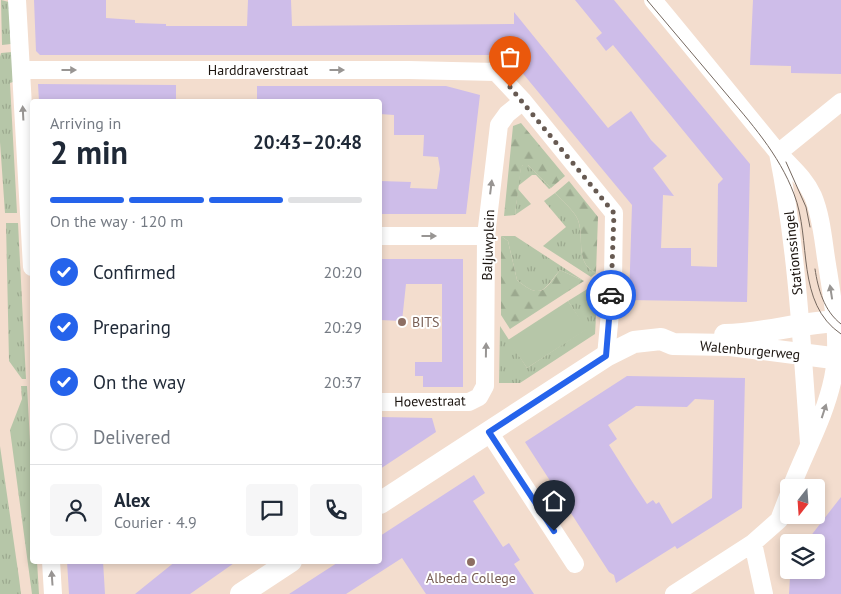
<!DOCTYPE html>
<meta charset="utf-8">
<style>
:root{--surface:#fff;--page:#f6f6f7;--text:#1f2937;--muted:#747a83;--line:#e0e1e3;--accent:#2563eb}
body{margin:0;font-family:"PT Sans",sans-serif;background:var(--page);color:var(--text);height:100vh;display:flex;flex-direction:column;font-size:19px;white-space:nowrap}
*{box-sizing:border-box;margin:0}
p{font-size:16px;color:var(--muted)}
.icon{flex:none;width:28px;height:28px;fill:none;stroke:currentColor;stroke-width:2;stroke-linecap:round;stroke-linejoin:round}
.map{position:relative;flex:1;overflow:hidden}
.panel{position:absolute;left:30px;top:99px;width:352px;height:465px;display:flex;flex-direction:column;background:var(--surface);border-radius:5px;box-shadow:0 2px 8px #0003}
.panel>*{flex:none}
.needle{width:32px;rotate:197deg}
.buttons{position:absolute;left:780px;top:479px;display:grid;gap:10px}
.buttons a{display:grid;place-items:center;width:45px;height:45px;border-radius:5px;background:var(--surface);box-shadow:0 2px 8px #0003;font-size:25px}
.pin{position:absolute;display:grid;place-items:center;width:42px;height:42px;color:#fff;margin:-51px -21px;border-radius:50% 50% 50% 0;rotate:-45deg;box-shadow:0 0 5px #0007}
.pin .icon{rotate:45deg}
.courier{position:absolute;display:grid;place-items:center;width:50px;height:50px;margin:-25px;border:4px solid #2563eb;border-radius:50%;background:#fff;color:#222;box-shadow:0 1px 6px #0007}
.summary em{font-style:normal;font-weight:700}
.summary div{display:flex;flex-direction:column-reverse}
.summary{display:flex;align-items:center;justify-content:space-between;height:85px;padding:0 20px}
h1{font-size:32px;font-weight:700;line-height:38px}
.bar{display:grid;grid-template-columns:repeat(4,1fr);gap:8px 5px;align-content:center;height:60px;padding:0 20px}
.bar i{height:6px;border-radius:4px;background:var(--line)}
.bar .selected{background:var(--accent)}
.bar p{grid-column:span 4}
.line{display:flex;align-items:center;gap:12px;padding:0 20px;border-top:1px solid var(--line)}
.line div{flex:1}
.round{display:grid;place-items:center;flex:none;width:52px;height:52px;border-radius:5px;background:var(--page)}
ol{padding:0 20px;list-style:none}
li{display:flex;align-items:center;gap:15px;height:55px}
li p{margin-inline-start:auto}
li .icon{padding:5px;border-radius:50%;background:var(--accent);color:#fff;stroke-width:4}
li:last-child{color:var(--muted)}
li i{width:28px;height:28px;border:2px solid var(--line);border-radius:50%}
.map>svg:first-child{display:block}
</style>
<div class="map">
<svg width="841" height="594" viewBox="0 0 841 594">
<defs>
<pattern id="grass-tufts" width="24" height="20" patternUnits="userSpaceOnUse" patternTransform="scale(1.25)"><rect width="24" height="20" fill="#b6c6a8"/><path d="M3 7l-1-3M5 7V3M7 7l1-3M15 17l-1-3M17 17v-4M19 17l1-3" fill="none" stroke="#9ca98f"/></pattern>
<pattern id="forest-firs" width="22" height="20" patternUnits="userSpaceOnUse" patternTransform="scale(1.25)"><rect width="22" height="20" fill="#b6c6a8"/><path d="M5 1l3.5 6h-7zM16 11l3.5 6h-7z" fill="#9ca98f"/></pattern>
</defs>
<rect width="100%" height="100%" fill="#f3ddce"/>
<path fill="url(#grass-tufts)" d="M1 0 9 2 11 44 2 45Z
M12 52 13 82 10 83 17 213H5L0 142V57L1 53Z
M523 165H528L551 188 549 189 536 175H532L518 186 521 167Z
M518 189 531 204 515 215Z
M555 193C562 201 574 210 578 220 585 239 574 262 596 273L591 277 543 246 566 227 544 201Z
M6 223H18L26 379H22L9 361Z
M501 236H515L584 281 560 270C544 289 542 301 517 280L508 241Z
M589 288 597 299 595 334 520 383H499L500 326 527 368 586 329 568 301Z
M21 386H27L32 480V561H37L39 594H32L10 430 22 399Z
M0 446 19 578 21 594H0Z"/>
<path fill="url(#forest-firs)" d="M521 123 565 176 551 188 528 165H523L521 168 515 215 504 216 513 126Z
M569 181 598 217 596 273C574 262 585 239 578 220 574 210 562 201 555 193Z
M501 236 508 241 517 280C542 301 545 289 560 270L584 281 510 329 501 315Z"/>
<path fill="#b6c6a8" d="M568 301 587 329 527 368 508 340Z"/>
<path fill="#cebde9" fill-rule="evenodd" d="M34 0H106V18L135 20V23L166 24V26H247L248 0H291L292 26 514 24V12L608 128 631 111 651 140 667 156 653 168 674 196 663 195 661 248H691V266L717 267 718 184 723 179 613 45 606 51 596 38 602 33 575 0H614L750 164 747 302 629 300 632 205 510 58 504 55H40L36 51Z
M753 0H841V74L791 73V66L750 65Z
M38 84 176 85V101H39Z
M257 86H446L480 95 466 214H380V181L411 182 410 188 437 189 440 169 438 157 423 156 424 135H394V115L380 114V101H257Z
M380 259H463V387H423V376H415V362H442V284H406L402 321 380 320Z
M627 376 745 378 742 508 677 549 675 546 616 583 614 575 609 572 525 442ZM695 399 714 400 712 498 672 524 659 502 656 504 653 500 647 504 633 483 609 445 617 439 608 425 636 406 687 407Z
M380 417 432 418 436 432 380 469Z
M474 475 485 493 473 501 503 547 509 543 520 560 514 564 534 594H426L402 558 346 594H289L340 561H380V536Z
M841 497V594H789L790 577H794L792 570H816V542H806Z
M67 561H103L105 594H69Z
M176 561H237L190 594H135Z"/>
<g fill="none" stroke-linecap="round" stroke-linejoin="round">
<path stroke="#fff" stroke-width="18" d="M17 0 32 267
M653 0C694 49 734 99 775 149 788 165 804 176 813 196 821 215 823 238 826 258 832 297 841 340 833 378 825 417 805 451 791 488
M21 70H409L496 72 523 101 614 213 613 281 606 356
M778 153C797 248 802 346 809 443
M778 153 841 102
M380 236H486
M380 402H469L479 397 485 386 486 236 499 125 507 114 523 101
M489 432 575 564
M753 543 764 594
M51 561 53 594
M674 594 753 543 779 520 789 494"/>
<path stroke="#fff" stroke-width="22" d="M725 335C764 334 802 322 841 321
M380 503 606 356 634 342 661 339 673 344 730 345 841 359
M241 594 291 561"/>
<path stroke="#75685f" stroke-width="1" d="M647 0C672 30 698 60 723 90 750 122 779 154 794 194 812 240 795 303 841 334
M786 162 806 207 810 227
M815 269C818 289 824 311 841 324"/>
</g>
<defs><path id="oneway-solid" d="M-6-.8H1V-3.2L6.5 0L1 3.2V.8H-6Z" transform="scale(1.25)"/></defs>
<g fill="#989593">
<use href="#oneway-solid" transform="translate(69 70)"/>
<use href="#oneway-solid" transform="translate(337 70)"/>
<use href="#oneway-solid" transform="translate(23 113) rotate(-93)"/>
<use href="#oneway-solid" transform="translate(491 187) rotate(-83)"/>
<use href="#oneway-solid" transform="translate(429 236)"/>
<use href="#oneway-solid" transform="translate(831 292) rotate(-99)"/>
<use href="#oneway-solid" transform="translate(486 350) rotate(-89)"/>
<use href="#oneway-solid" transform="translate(824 411) rotate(-72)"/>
<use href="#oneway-solid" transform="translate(52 578) rotate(-94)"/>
</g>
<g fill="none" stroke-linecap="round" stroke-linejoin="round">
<path stroke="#675a52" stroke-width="5" stroke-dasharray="0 9" d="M510 87 614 213 611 295"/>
<path stroke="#2563eb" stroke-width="6" d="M554 531 489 432 606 356 611 295"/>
</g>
<g fill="#8d6e63" stroke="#fff" stroke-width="2">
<circle cx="402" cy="322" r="5"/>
<circle cx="471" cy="562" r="5"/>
</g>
<g text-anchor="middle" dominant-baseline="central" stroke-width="4" stroke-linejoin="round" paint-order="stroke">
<g font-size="14" fill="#1b140f" stroke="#fff">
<text x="258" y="70">Harddraverstraat</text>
<text transform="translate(488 245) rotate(-88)">Baljuwplein</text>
<text transform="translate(793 253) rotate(-96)">Stationssingel</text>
<text transform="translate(750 350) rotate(5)">Walenburgerweg</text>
<text transform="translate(430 401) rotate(-1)">Hoevestraat</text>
</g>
<g font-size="14" fill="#785e54" stroke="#fff" text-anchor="start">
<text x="412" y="322">BITS</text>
<text x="471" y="578" text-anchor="middle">Albeda College</text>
</g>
</g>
</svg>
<div class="buttons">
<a><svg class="needle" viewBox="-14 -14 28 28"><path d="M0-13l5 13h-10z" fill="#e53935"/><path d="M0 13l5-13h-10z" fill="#747a83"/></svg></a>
<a><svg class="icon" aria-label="layers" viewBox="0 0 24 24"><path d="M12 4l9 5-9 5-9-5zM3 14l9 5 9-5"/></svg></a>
</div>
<div class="pin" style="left:510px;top:87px;background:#ea580c"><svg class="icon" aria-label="bag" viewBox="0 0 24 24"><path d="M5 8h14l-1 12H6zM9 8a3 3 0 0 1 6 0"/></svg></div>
<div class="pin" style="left:554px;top:531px;background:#1f2937"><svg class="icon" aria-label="home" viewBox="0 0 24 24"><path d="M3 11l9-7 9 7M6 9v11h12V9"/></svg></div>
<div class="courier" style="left:611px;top:295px"><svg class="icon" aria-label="car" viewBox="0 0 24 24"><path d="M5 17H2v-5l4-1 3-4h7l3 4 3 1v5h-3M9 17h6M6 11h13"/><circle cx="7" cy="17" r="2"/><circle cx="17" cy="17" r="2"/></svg></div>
<section class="panel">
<div class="summary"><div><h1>2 min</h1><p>Arriving in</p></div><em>20:43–20:48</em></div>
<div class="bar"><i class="selected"></i><i class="selected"></i><i class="selected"></i><i></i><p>On the way · 120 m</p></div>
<ol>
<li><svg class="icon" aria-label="check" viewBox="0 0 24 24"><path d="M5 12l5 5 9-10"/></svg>Confirmed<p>20:20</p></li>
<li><svg class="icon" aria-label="check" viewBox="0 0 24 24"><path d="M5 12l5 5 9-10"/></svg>Preparing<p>20:29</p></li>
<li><svg class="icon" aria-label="check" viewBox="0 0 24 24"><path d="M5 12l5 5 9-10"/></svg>On the way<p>20:37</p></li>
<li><i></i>Delivered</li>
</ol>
<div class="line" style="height:90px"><a class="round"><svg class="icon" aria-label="person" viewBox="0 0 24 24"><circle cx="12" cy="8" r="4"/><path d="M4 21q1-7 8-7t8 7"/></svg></a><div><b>Alex</b><p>Courier · 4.9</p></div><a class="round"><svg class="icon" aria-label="chat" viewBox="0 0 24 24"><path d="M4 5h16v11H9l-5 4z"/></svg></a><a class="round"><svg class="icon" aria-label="phone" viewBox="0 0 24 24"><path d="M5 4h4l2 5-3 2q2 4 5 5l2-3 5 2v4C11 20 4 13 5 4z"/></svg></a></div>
</section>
</div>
